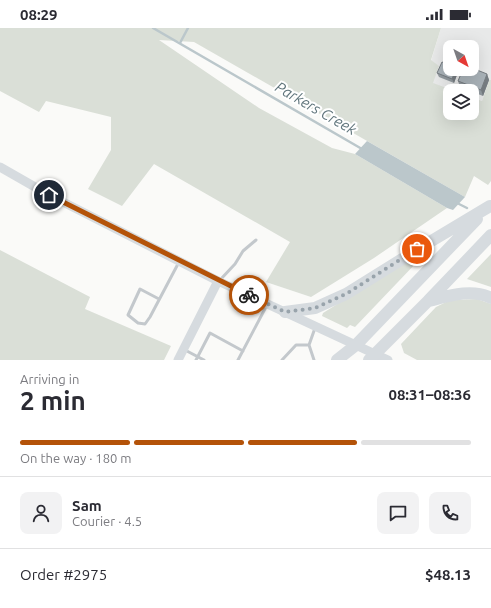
<!DOCTYPE html>
<meta charset="utf-8">
<style>
:root{--surface:#fff;--page:#f2f2f3;--text:#2b2b33;--muted:#7c7c81;--line:#e1e1e2;--accent:#b45309}
body{margin:0;font-family:Ubuntu,sans-serif;background:var(--page);color:var(--text);height:100vh;display:flex;flex-direction:column;font-size:15px;white-space:nowrap}
*{box-sizing:border-box;margin:0}
p{font-size:13px;color:var(--muted)}
.icon{flex:none;width:22px;height:22px;fill:none;stroke:currentColor;stroke-width:2;stroke-linecap:round;stroke-linejoin:round}
.map{position:relative;height:332px;overflow:hidden}
.side{display:flex;flex-direction:column;background:var(--surface);flex:1}
.side>*{flex:none}
.needle{width:26px;rotate:140deg}
.controls{position:absolute;left:443px;top:12px;display:grid;gap:8px}
.controls a{display:grid;place-items:center;width:36px;height:36px;border-radius:8px;background:var(--surface);box-shadow:0 4px 16px #0002;font-size:20px}
.pin{position:absolute;display:grid;place-items:center;width:34px;height:34px;color:#fff;margin:-17px;border:2px solid #fff;border-radius:50%;box-shadow:0 1px 4px #0007}
.courier{position:absolute;display:grid;place-items:center;width:40px;height:40px;margin:-20px;border:3px solid #b45309;border-radius:50%;background:#fff;color:#222;box-shadow:0 1px 5px #0007}
.head em{font-style:normal;font-weight:700}
.head div{display:flex;flex-direction:column-reverse}
.head{display:flex;align-items:center;justify-content:space-between;height:68px;padding:0 20px}
h1{font-size:26px;font-weight:700;line-height:30px}
.bar{display:grid;grid-template-columns:repeat(4,1fr);gap:6px 4px;align-content:center;height:48px;padding:0 20px}
.bar i{height:5px;border-radius:3px;background:var(--line)}
.bar .active{background:var(--accent)}
.bar p{grid-column:span 4}
.line{display:flex;align-items:center;gap:10px;padding:0 20px;border-top:1px solid var(--line)}
.line div{flex:1}
.round{display:grid;place-items:center;flex:none;width:42px;height:42px;border-radius:8px;background:var(--page)}
.status{display:flex;justify-content:space-between;align-items:center;height:28px;padding:0 20px;background:var(--surface);direction:ltr}
.status svg{height:11px;fill:currentColor}
.map>svg:first-child{display:block}
</style>
<div class="status"><b>08:29</b><svg viewBox="0 0 49 12"><path d="M0 12V9h3v3zM5 12V6h3v6zM10 12V3h3v9zM15 12V0h3v12zM26 1h20v11H26zM47 4h2v5h-2z"/></svg></div>
<div class="map">
<svg width="491" height="332" viewBox="0 0 491 332">
<rect width="100%" height="100%" fill="#fafaf8"/>
<path fill="#e8e9e9" fill-rule="evenodd" d="M441 0H491V52H489L482 73 472 69V63H454L433 56 431 33ZM450 19H472V41H450Z"/>
<path fill="#dadfd7" d="M0 0H441L431 32 439 38 433 55 455 63H450V85H472V69L482 73 489 52H491V153L488 157 474 148 465 169 194 14 159 12 259 80 332 120 355 126 447 180 374 230 311 269 266 254 290 214 154 136 122 178 88 161 111 122V89L46 73 39 84 0 63Z
M0 222 90 269 85 281 171 318 164 332H0Z
M491 226V259L467 251Z
M417 228 418 233 355 299 350 297 347 300 322 288 323 285 411 230Z
M477 271 491 276V332H417L404 325 401 316 436 279 450 272Z"/>
<path fill="#bbc7cb" d="M367 113 465 169 453 182 447 180 355 126Z"/>
<g fill="none" stroke-linecap="round" stroke-linejoin="round">
<path stroke="#bbc7cb" stroke-width="2.5" d="M153 0 362 121
M180 15 188 0
M457 175 467 180"/>
<path stroke="#c3c8cc" stroke-width="3" d="M220 252 235 236 243 223 256 212
M159 271 140 261 128 287 138 295 145 296 150 289 179 234
M185 322 204 332
M196 332 210 305 243 323
M238 332 267 277
M282 332 296 317H309
M314 332 309 317 315 300"/>
<path stroke="#d6dbdf" stroke-width="9" d="M0 139 49 167 67 176 218 253 388 332
M178 332 218 253"/>
<path stroke="#d6dbdf" stroke-width="12" d="M429 273C448 268 472 260 491 270
M285 284 315 280 346 266 428 215 490 178
M337 332 356 317 477 191
M369 332 428 273 491 207"/>
</g>
<path fill="#929a9f" d="M458 44 454 55 439 49 437 45Z
M487 46 489 52 483 68 460 59 458 53Z"/>
<path fill="#777d82" d="M456 41H457L458 44 454 55 452 51Z
M487 46 489 52 483 68 481 62Z"/>
<path fill="#aab3b9" stroke="#777d82" d="M442 34 450 37V41H456L452 51 437 45Z
M472 40 487 46 481 62 458 53 463 41H472Z"/>
<g fill="none" stroke-linecap="round" stroke-linejoin="round">
<path stroke="#99a4ac" stroke-width="4" stroke-dasharray="0 7.2" d="M249 267 285 284 315 280 346 266 417 221"/>
<path stroke="#b45309" stroke-width="5" d="M49 167 249 267"/>
</g>
<g text-anchor="middle" dominant-baseline="central" stroke-width="4" stroke-linejoin="round" paint-order="stroke">
<g font-size="15" font-style="italic" fill="#60757c" stroke="#fff">
<text transform="translate(316 80) rotate(30)">Parkers Creek</text>
</g>
</g>
</svg>
<div class="controls">
<a><svg class="needle" viewBox="-14 -14 28 28"><path d="M0-13l5 13h-10z" fill="#e53935"/><path d="M0 13l5-13h-10z" fill="#7c7c81"/></svg></a>
<a><svg class="icon" aria-label="layers" viewBox="0 0 24 24"><path d="M12 4l9 5-9 5-9-5zM3 14l9 5 9-5"/></svg></a>
</div>
<div class="pin" style="left:417px;top:221px;background:#ea580c"><svg class="icon" aria-label="bag" viewBox="0 0 24 24"><path d="M5 8h14l-1 12H6zM9 8a3 3 0 0 1 6 0"/></svg></div>
<div class="pin" style="left:49px;top:167px;background:#1f2937"><svg class="icon" aria-label="home" viewBox="0 0 24 24"><path d="M3 11l9-7 9 7M6 9v11h12V9"/></svg></div>
<div class="courier" style="left:249px;top:267px"><svg class="icon" aria-label="bike" viewBox="0 0 24 24"><circle cx="6" cy="16" r="4"/><circle cx="18" cy="16" r="4"/><path d="M6 16l4-8h5l3 8M10 8l3 8H6M13 5h3"/></svg></div>
</div>
<section class="side">
<div class="head"><div><h1>2 min</h1><p>Arriving in</p></div><em>08:31–08:36</em></div>
<div class="bar"><i class="active"></i><i class="active"></i><i class="active"></i><i></i><p>On the way · 180 m</p></div>
<div class="line" style="height:72px"><a class="round"><svg class="icon" aria-label="person" viewBox="0 0 24 24"><circle cx="12" cy="8" r="4"/><path d="M4 21q1-7 8-7t8 7"/></svg></a><div><b>Sam</b><p>Courier · 4.5</p></div><a class="round"><svg class="icon" aria-label="chat" viewBox="0 0 24 24"><path d="M4 5h16v11H9l-5 4z"/></svg></a><a class="round"><svg class="icon" aria-label="phone" viewBox="0 0 24 24"><path d="M5 4h4l2 5-3 2q2 4 5 5l2-3 5 2v4C11 20 4 13 5 4z"/></svg></a></div>
<div class="line" style="height:52px"><div>Order #2975</div><b>$48.13</b></div>
</section>
